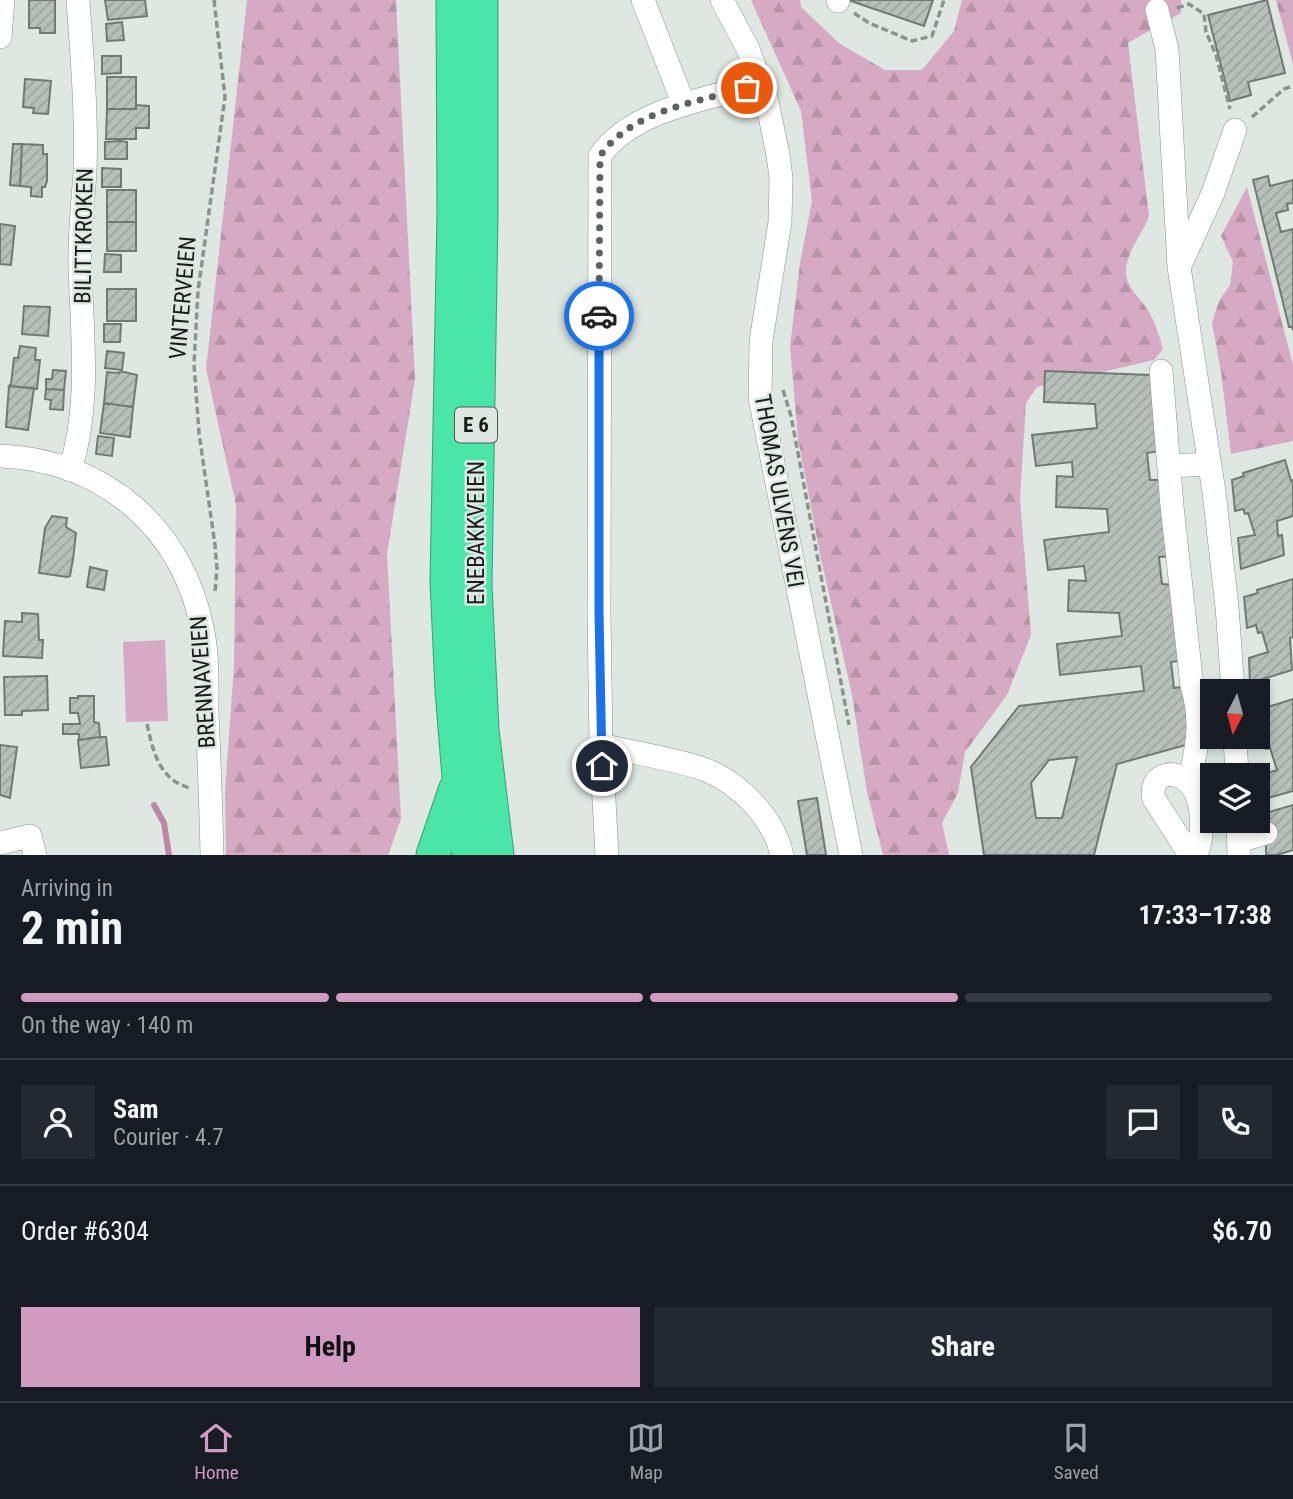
<!DOCTYPE html>
<meta charset="utf-8">
<style>
:root{--surface:#171b24;--page:#242831;--text:#f1f3f6;--muted:#9ea1a6;--line:#363941;--accent:#d19ac1}
body{margin:0;font-family:"Roboto Condensed",sans-serif;background:var(--page);color:var(--text);height:100vh;display:flex;flex-direction:column;font-size:26px;white-space:nowrap}
*{box-sizing:border-box;margin:0}
p{font-size:23px;color:var(--muted)}
.icon{flex:none;width:38px;height:38px;fill:none;stroke:currentColor;stroke-width:2;stroke-linecap:round;stroke-linejoin:round}
.map{position:relative;height:855px;overflow:hidden}
.panel{display:flex;flex-direction:column;background:var(--surface);flex:1}
.panel>*{flex:none}
.needle{width:46px;rotate:186deg}
.controls{position:absolute;left:1200px;top:679px;display:grid;gap:14px}
.controls a{display:grid;place-items:center;width:70px;height:70px;border-radius:0px;background:var(--surface);box-shadow:0 4px 10px #0003;font-size:35px}
.pin{position:absolute;display:grid;place-items:center;width:60px;height:60px;color:#fff;margin:-30px;border:4px solid #fff;border-radius:50%;box-shadow:0 2px 7px #0007}
.courier{position:absolute;display:grid;place-items:center;width:70px;height:70px;margin:-35px;border:5px solid #1a73e8;border-radius:50%;background:#fff;color:#222;box-shadow:0 2px 9px #0007}
.headline em{font-style:normal;font-weight:700}
.headline div{display:flex;flex-direction:column-reverse}
.headline{display:flex;align-items:center;justify-content:space-between;height:119px;padding:0 21px}
h1{font-size:46px;font-weight:700;line-height:52px}
.bar{display:grid;grid-template-columns:repeat(4,1fr);gap:10px 7px;align-content:center;height:84px;padding:0 21px}
.bar i{height:9px;border-radius:5px;background:var(--line)}
.bar .selected{background:var(--accent)}
.bar p{grid-column:span 4}
.line{display:flex;align-items:center;gap:18px;padding:0 21px;border-top:2px solid var(--line)}
.line div{flex:1}
.round{display:grid;place-items:center;flex:none;width:74px;height:74px;border-radius:0px;background:var(--page)}
.primary-button{display:flex;gap:14px;margin-top:auto;padding:14px 21px}
.primary-button a{flex:1;height:80px;border-radius:0px;background:var(--accent);color:#111;font-size:28px;font-weight:700;line-height:80px;text-align:center}
.primary-button a+a{background:var(--page);color:var(--text)}
.tab-bar{display:flex;justify-content:space-around;align-items:center;height:98px;border-top:2px solid var(--line);background:var(--surface);font-size:19px;color:var(--muted)}
.tab-bar a{display:grid;justify-items:center;gap:4px}
.tab-bar .selected{color:var(--accent)}
.map>svg:first-child{display:block}
</style>
<div class="map">
<svg width="1293" height="855" viewBox="0 0 1293 855">
<defs>
<pattern id="forest-firs" width="22" height="20" patternUnits="userSpaceOnUse" patternTransform="scale(1.75)"><rect width="22" height="20" fill="#d7aac3"/><path d="M5 1l3.5 6h-7zM16 11l3.5 6h-7z" fill="#b892a7"/></pattern>
<pattern id="building-hatch" width="6" height="6" patternUnits="userSpaceOnUse" patternTransform="scale(1.75)"><rect width="6" height="6" fill="#b6c0bb"/><path d="M-1 1l2-2M0 6l6-6M5 7l2-2" fill="none" stroke="#9ca4a0"/></pattern>
</defs>
<rect width="100%" height="100%" fill="#dee7e2"/>
<path fill="url(#forest-firs)" d="M247 0H396L415 379 387 554 401 819 388 855H226L225 791 234 666 236 505 206 369Z
M751 0H800L801 7 840 44 885 70H922L954 31 962 0H1181V13L1128 43 1149 216C1143 234 1126 252 1126 271 1126 288 1139 296 1147 309 1155 321 1159 335 1163 349L1154 360 1037 387 1026 403 1020 499 1031 635 1007 695 965 752 958 793 942 823 949 855H883L867 792 852 695 821 559 798 439 790 346 800 263 812 201 801 111Z
M1276 0H1293V64Z
M1247 187 1293 365V441L1231 454 1221 372 1212 323 1219 301 1230 285 1233 262 1221 236Z"/>
<path fill="#d7aac3" d="M165 640 168 721 126 722 123 642Z"/>
<g fill="none" stroke-linecap="round" stroke-linejoin="round">
<path stroke="#bd88a6" stroke-width="6" d="M154 805 164 823 169 855"/>
</g>
<path fill="url(#building-hatch)" stroke="#707974" stroke-width="2" fill-rule="evenodd" d="M29 0H55V33H40V28H29Z
M105 0H145L147 16 108 20Z
M848 0H933L924 26Z
M1267 0 1285 73 1248 82 1251 95 1230 101 1208 15Z
M122 22 124 40 107 41 106 24Z
M102 56H121V73L102 74Z
M107 77H136V109H107Z
M25 79 51 81 48 114 33 113 34 108 23 107Z
M136 105 149 106V128H136V139H106L107 109H136Z
M121 141 127 142V159H105V142Z
M13 144H22L20 186 10 185Z
M22 144 43 145V154H47V181L45 187H42V197L31 196V187L20 186Z
M102 168 121 169V187H102Z
M1268 176 1270 186 1293 180V203L1287 204 1288 210 1276 213 1281 232 1293 229V330L1292 327H1289L1253 180Z
M107 190H136V222H107Z
M107 222H136V251H107Z
M0 224 15 226 11 265 0 264Z
M105 254 121 255V272H104Z
M107 289H136V321H107Z
M24 306 50 307 48 336 22 334Z
M104 324H121L120 342H104Z
M20 346 36 348 35 360H40L37 389 9 386 11 384 14 358H18Z
M107 351 124 353 122 370 105 368Z
M53 370 66 371 64 390 46 389V379H52Z
M120 371 137 375 133 407 104 403 107 372 119 373Z
M1045 371 1151 375 1159 451 1147 453 1150 480H1163L1172 556 1159 557 1162 584 1175 585 1184 660 1171 662 1174 688 1187 686 1193 743 1117 764 1094 855H984L971 767 1019 706 1144 691 1141 666 1060 675 1057 644 1122 636 1119 613 1068 611 1069 580 1086 581 1084 566 1048 570 1044 540 1109 532 1107 509 1056 507 1057 476 1073 477 1072 462 1036 466 1032 435 1097 428 1095 404 1044 402ZM1077 757 1062 818H1036L1031 783 1049 760Z
M9 386 34 388 28 430 6 427Z
M46 389 64 390 63 410 50 409 51 400 45 399Z
M104 403 133 407 130 437 100 433Z
M98 436 114 438 112 456 96 454Z
M1285 460 1291 481 1293 480V516L1277 521 1278 536 1282 535 1284 555 1241 569 1238 538 1255 535 1248 513 1245 514 1243 509 1235 511 1232 480 1244 476 1243 473Z
M52 516 67 518 66 527 76 533 73 559 70 576 67 577 39 573 45 528Z
M90 567 107 571 104 590 87 587Z
M1293 579V637L1290 638 1292 670 1250 683 1249 658 1268 652 1262 632 1258 633 1256 625 1247 628 1244 597 1258 593 1257 590Z
M22 613 38 614 39 640H43L42 658 3 656 5 621 22 622Z
M47 676 48 710 22 711V715H5L4 677Z
M78 696H94V722L99 723 100 737 79 740V734H63V724H80L78 713H70V698H78Z
M1293 699V791L1258 801V776L1277 770 1270 748 1266 749 1264 744 1254 747 1253 737H1258V713L1266 711 1265 708Z
M100 737H106L109 765 81 768 78 740Z
M0 745 17 747 10 798 0 795Z
M817 798 826 855H807L798 801Z
M1293 805V850L1277 855H1266V813Z"/>
<g fill="none" stroke-linecap="round" stroke-linejoin="round">
<defs>
<path id="minor" d="M643 0 684 105
M722 0 748 49 767 101 778 155 781 178 780 222 761 341 760 398 851 855
M838 1V0
M1157 10 1167 49 1179 267 1214 492 1227 607 1233 691
M0 37 3 0
M1182 261 1213 193 1235 130
M1161 371 1172 506 1192 686C1203 722 1197 748 1189 783
M0 456C105 460 184 529 203 632 208 658 207 685 207 712 209 759 211 807 212 855
M1169 466 1210 464
M70 470C91 404 82 335 80 268 79 236 83 204 85 171 87 115 82 57 78 0
M1235 737 1237 775
M601 745C633 753 676 759 706 770 741 784 774 819 782 855
M1238 821 1239 855
M1239 841 1266 833
M0 843 30 836 35 855
M607 855 601 745 599 613 600 156C631 110 709 98 761 84
M1190 855 1154 799C1148 776 1172 767 1188 782 1205 798 1204 835 1196 855"/>
<path id="highway" d="M453 0 454 214 447 582 452 690 459 777 469 855
M481 0V214L475 585 482 730 497 855
M433 855 456 788"/>
</defs>
<use href="#minor" stroke="#89928d" stroke-width="24"/>
<use href="#highway" stroke="#389f76" stroke-width="35"/>
<path stroke="#8c938f" stroke-width="3.5" stroke-dasharray="7 3.5" stroke-linecap="butt" d="M214 0 225 97 198 291 194 364 199 433 215 545 217 569 215 592
M1177 8 1189 4 1204 14 1206 32 1216 55 1230 109
M854 13 869 23 912 41 932 36 944 0
M1252 117 1284 89 1293 86
M783 390 791 416 849 725
M147 724C153 751 159 780 190 788"/>
<use href="#minor" stroke="#fff" stroke-width="23"/>
<use href="#highway" stroke="#49e6a8" stroke-width="33"/>
</g>
<g fill="none" stroke-linecap="round" stroke-linejoin="round">
<path stroke="#5e6360" stroke-width="7" stroke-dasharray="0 12.6" d="M599 316 600 156C632 110 697 102 747 88"/>
<path stroke="#1a73e8" stroke-width="9" d="M599 316V613L602 766"/>
</g>
<g text-anchor="middle" dominant-baseline="central" stroke-width="5" stroke-linejoin="round" paint-order="stroke">
<rect fill="#dee7e2" stroke="#545956" stroke-width="2" x="455" y="407.5" width="42" height="35" rx="5"/>
<g font-size="21" font-weight="bold" fill="#191c1a">
<text x="476" y="425">E 6</text>
</g>
<g font-size="23" fill="#191c1a" stroke="#dee7e2">
<text transform="translate(84 236) rotate(-89)">BILITTKROKEN</text>
<text transform="translate(183 298) rotate(-85)">VINTERVEIEN</text>
<text transform="translate(779 491) rotate(80)">THOMAS ULVENS VEI</text>
<text transform="translate(476 533) rotate(-90)">ENEBAKKVEIEN</text>
<text transform="translate(203 682) rotate(-94)">BRENNAVEIEN</text>
</g>
</g>
</svg>
<div class="controls">
<a><svg class="needle" viewBox="-14 -14 28 28"><path d="M0-13l5 13h-10z" fill="#e53935"/><path d="M0 13l5-13h-10z" fill="#9ea1a6"/></svg></a>
<a><svg class="icon" aria-label="layers" viewBox="0 0 24 24"><path d="M12 4l9 5-9 5-9-5zM3 14l9 5 9-5"/></svg></a>
</div>
<div class="pin" style="left:747px;top:88px;background:#ea580c"><svg class="icon" aria-label="bag" viewBox="0 0 24 24"><path d="M5 8h14l-1 12H6zM9 8a3 3 0 0 1 6 0"/></svg></div>
<div class="pin" style="left:602px;top:766px;background:#1f2937"><svg class="icon" aria-label="home" viewBox="0 0 24 24"><path d="M3 11l9-7 9 7M6 9v11h12V9"/></svg></div>
<div class="courier" style="left:599px;top:316px"><svg class="icon" aria-label="car" viewBox="0 0 24 24"><path d="M5 17H2v-5l4-1 3-4h7l3 4 3 1v5h-3M9 17h6M6 11h13"/><circle cx="7" cy="17" r="2"/><circle cx="17" cy="17" r="2"/></svg></div>
</div>
<section class="panel">
<div class="headline"><div><h1>2 min</h1><p>Arriving in</p></div><em>17:33–17:38</em></div>
<div class="bar"><i class="selected"></i><i class="selected"></i><i class="selected"></i><i></i><p>On the way · 140 m</p></div>
<div class="line" style="height:126px"><a class="round"><svg class="icon" aria-label="person" viewBox="0 0 24 24"><circle cx="12" cy="8" r="4"/><path d="M4 21q1-7 8-7t8 7"/></svg></a><div><b>Sam</b><p>Courier · 4.7</p></div><a class="round"><svg class="icon" aria-label="chat" viewBox="0 0 24 24"><path d="M4 5h16v11H9l-5 4z"/></svg></a><a class="round"><svg class="icon" aria-label="phone" viewBox="0 0 24 24"><path d="M5 4h4l2 5-3 2q2 4 5 5l2-3 5 2v4C11 20 4 13 5 4z"/></svg></a></div>
<div class="line" style="height:91px"><div>Order #6304</div><b>$6.70</b></div>
<div class="primary-button"><a>Help</a><a>Share</a></div>
</section>
<nav class="tab-bar">
<a class="selected"><svg class="icon" aria-label="home" viewBox="0 0 24 24"><path d="M3 11l9-7 9 7M6 9v11h12V9"/></svg>Home</a>
<a><svg class="icon" aria-label="map" viewBox="0 0 24 24"><path d="M3 6l6-2 6 2 6-2v14l-6 2-6-2-6 2zM9 4v14M15 6v14"/></svg>Map</a>
<a><svg class="icon" aria-label="saved" viewBox="0 0 24 24"><path d="M7 4h10v16l-5-4-5 4z"/></svg>Saved</a>
</nav>
